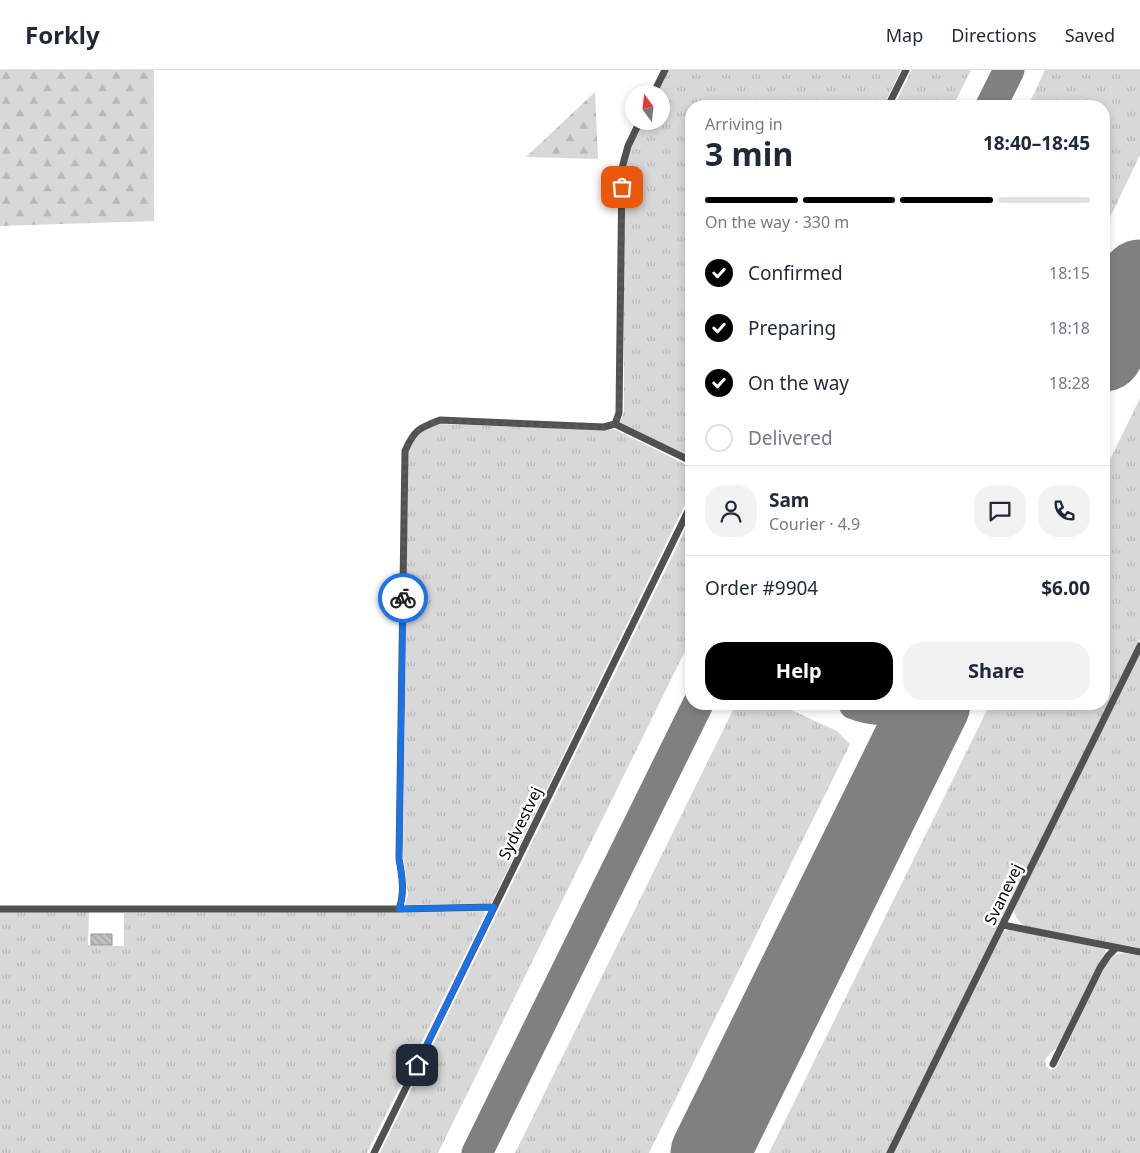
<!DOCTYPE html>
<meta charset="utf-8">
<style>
:root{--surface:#fff;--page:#f2f2f3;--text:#1f2937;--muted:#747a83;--line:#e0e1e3;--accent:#000}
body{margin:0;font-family:"Noto Sans",sans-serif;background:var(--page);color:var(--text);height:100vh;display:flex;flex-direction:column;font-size:19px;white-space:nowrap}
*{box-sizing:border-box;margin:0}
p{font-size:16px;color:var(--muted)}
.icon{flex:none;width:28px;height:28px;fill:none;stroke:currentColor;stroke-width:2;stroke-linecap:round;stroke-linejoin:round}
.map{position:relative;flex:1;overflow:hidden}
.drawer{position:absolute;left:685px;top:30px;width:425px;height:610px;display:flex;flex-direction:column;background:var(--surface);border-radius:20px;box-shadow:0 2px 8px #0003}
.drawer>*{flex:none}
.needle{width:32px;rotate:345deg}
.controls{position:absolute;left:625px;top:15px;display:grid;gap:10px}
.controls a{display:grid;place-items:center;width:45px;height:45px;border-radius:50%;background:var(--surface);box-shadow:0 2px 8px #0003;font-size:25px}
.pin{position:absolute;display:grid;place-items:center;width:42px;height:42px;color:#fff;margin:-21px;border-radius:10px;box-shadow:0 2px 8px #0006}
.courier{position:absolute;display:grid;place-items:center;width:50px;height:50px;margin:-25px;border:4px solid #1a73e8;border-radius:50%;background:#fff;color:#222;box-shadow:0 1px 6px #0007}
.overview em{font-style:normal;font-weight:700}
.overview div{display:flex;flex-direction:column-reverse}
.overview{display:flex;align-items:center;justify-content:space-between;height:85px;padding:0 20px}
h1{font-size:32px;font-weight:700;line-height:38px}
.bar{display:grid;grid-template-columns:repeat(4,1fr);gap:8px 5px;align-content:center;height:60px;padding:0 20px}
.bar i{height:6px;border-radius:4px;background:var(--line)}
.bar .selected{background:var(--accent)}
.bar p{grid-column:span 4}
.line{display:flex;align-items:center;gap:12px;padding:0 20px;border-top:1px solid var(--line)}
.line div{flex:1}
.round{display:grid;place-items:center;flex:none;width:52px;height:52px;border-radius:20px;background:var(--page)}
ol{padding:0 20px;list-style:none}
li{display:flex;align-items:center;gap:15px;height:55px}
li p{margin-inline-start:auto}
li .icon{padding:5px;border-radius:50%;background:var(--accent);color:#fff;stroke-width:4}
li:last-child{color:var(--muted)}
li i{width:28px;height:28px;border:2px solid var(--line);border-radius:50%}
.primary-button{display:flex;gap:10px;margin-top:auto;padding:10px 20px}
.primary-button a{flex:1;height:58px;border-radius:20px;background:var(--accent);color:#fff;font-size:20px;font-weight:700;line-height:58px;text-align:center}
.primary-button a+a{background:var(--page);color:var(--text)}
header{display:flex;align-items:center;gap:30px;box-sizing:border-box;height:70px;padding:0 25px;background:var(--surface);border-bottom:1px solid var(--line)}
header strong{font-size:24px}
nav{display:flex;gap:28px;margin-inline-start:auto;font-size:18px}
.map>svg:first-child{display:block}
</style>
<header>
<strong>Forkly</strong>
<nav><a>Map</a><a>Directions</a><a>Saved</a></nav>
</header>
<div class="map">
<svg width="1140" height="1083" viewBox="0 0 1140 1083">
<defs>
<pattern id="grass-tufts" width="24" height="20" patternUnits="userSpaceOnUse" patternTransform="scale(1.25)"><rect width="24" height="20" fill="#d8d8d8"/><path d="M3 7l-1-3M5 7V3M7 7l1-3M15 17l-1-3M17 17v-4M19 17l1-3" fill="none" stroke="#b8b8b8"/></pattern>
<pattern id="forest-firs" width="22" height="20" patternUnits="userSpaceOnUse" patternTransform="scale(1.25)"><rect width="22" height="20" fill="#d8d8d8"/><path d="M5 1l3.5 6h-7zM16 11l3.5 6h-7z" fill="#b8b8b8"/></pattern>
<pattern id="building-back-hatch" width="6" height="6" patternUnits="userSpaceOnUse" patternTransform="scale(1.25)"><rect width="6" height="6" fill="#c0c0c0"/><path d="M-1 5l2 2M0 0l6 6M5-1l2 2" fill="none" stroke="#a3a3a3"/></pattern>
</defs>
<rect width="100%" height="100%" fill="#fff"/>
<path fill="url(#grass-tufts)" d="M668 0H901L883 36H691V387L620 352 624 342V128L625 104 626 93 631 76 643 51H661V24H656Z
M912 0H971L953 36H894Z
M1045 0H1140V85L1104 160V36H1028Z
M1140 328V569L887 1083H769L990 634H1104V402Z
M439 354 605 360 614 359 691 397V422L491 834 405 835 408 825 403 785 408 381C414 364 423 360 439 354Z
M691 448V569L438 1083H380Z
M1140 584V880L1024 856C1018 851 1015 847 1014 839Z
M736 634H778L837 661 850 674 649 1083H515Z
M484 841 485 844 367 1083H0V842H89L88 875 124 876V843Z
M1009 859 1101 878 1106 880 1060 977C1053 979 1049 984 1045 990L1046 996 1051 1000 1056 998 1103 899C1116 880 1119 882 1140 886V1083H894L1003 862Z"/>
<path fill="url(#forest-firs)" d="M0 0H154V151L0 156Z
M595 22 598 89 526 87Z"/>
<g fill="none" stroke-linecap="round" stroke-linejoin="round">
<path stroke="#808080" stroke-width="31" d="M991 36 1009 0
M854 634C871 641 892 642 909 634
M477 1083 698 634"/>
<path stroke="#808080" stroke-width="79" d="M1104 282 1140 209
M710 1083 931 634"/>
</g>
<path fill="url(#building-back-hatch)" stroke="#959595" d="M91 864H112V875H91Z"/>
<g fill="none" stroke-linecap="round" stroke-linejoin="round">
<path stroke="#515151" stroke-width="7" d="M653 24 665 0
M888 36 906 0
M640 51 628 76 622 98 619 343 615 354 691 391
M0 839H399L494 837
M399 839C405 823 402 805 399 789L405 381C414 360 419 358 440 350L604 357 615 354
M1003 855 1140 882
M1053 994 1100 898 1108 886 1116 878
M374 1083 691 435
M890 1083 1140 576"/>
</g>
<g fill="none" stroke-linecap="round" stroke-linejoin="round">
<path stroke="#595959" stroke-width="5" stroke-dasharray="0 9" d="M403 528 405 380C414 360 419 358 440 350L604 358 615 354 619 343 622 117"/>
<path stroke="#1a73e8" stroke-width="6" d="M403 528 399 789C402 805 405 823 399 839L494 837 417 995"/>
</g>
<g text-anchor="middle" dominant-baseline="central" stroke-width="5" stroke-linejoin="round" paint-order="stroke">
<g font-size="16" fill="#000" stroke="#fff">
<text transform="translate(520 753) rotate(-64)">Sydvestvej</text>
<text transform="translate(1003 824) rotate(-64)">Svanevej</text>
</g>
</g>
</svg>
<div class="controls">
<a><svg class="needle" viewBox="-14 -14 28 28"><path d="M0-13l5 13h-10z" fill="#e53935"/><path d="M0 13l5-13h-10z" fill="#747a83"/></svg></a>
</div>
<div class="pin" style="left:622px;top:117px;background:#ea580c"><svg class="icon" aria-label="bag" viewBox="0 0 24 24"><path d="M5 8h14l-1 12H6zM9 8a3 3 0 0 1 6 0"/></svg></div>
<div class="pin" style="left:417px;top:995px;background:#1f2937"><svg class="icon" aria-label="home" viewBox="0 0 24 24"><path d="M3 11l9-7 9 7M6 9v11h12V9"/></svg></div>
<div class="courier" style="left:403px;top:528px"><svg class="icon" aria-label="bike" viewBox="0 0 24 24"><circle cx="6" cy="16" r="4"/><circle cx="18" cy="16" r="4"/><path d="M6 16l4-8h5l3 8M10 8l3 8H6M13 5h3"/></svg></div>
<section class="drawer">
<div class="overview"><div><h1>3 min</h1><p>Arriving in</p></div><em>18:40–18:45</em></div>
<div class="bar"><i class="selected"></i><i class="selected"></i><i class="selected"></i><i></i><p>On the way · 330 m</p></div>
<ol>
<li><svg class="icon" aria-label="check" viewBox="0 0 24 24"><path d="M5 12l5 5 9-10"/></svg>Confirmed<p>18:15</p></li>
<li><svg class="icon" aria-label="check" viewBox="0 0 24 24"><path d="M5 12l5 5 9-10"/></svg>Preparing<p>18:18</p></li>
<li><svg class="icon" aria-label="check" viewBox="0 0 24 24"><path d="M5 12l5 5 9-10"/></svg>On the way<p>18:28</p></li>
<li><i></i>Delivered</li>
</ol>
<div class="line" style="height:90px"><a class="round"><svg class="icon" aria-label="person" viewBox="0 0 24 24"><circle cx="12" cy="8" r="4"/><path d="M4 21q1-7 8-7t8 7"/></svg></a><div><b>Sam</b><p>Courier · 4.9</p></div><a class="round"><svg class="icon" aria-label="chat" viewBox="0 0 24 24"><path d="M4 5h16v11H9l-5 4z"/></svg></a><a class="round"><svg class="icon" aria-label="phone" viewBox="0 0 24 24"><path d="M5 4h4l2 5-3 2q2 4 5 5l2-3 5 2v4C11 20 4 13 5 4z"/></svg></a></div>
<div class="line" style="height:65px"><div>Order #9904</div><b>$6.00</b></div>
<div class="primary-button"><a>Help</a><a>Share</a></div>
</section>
</div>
